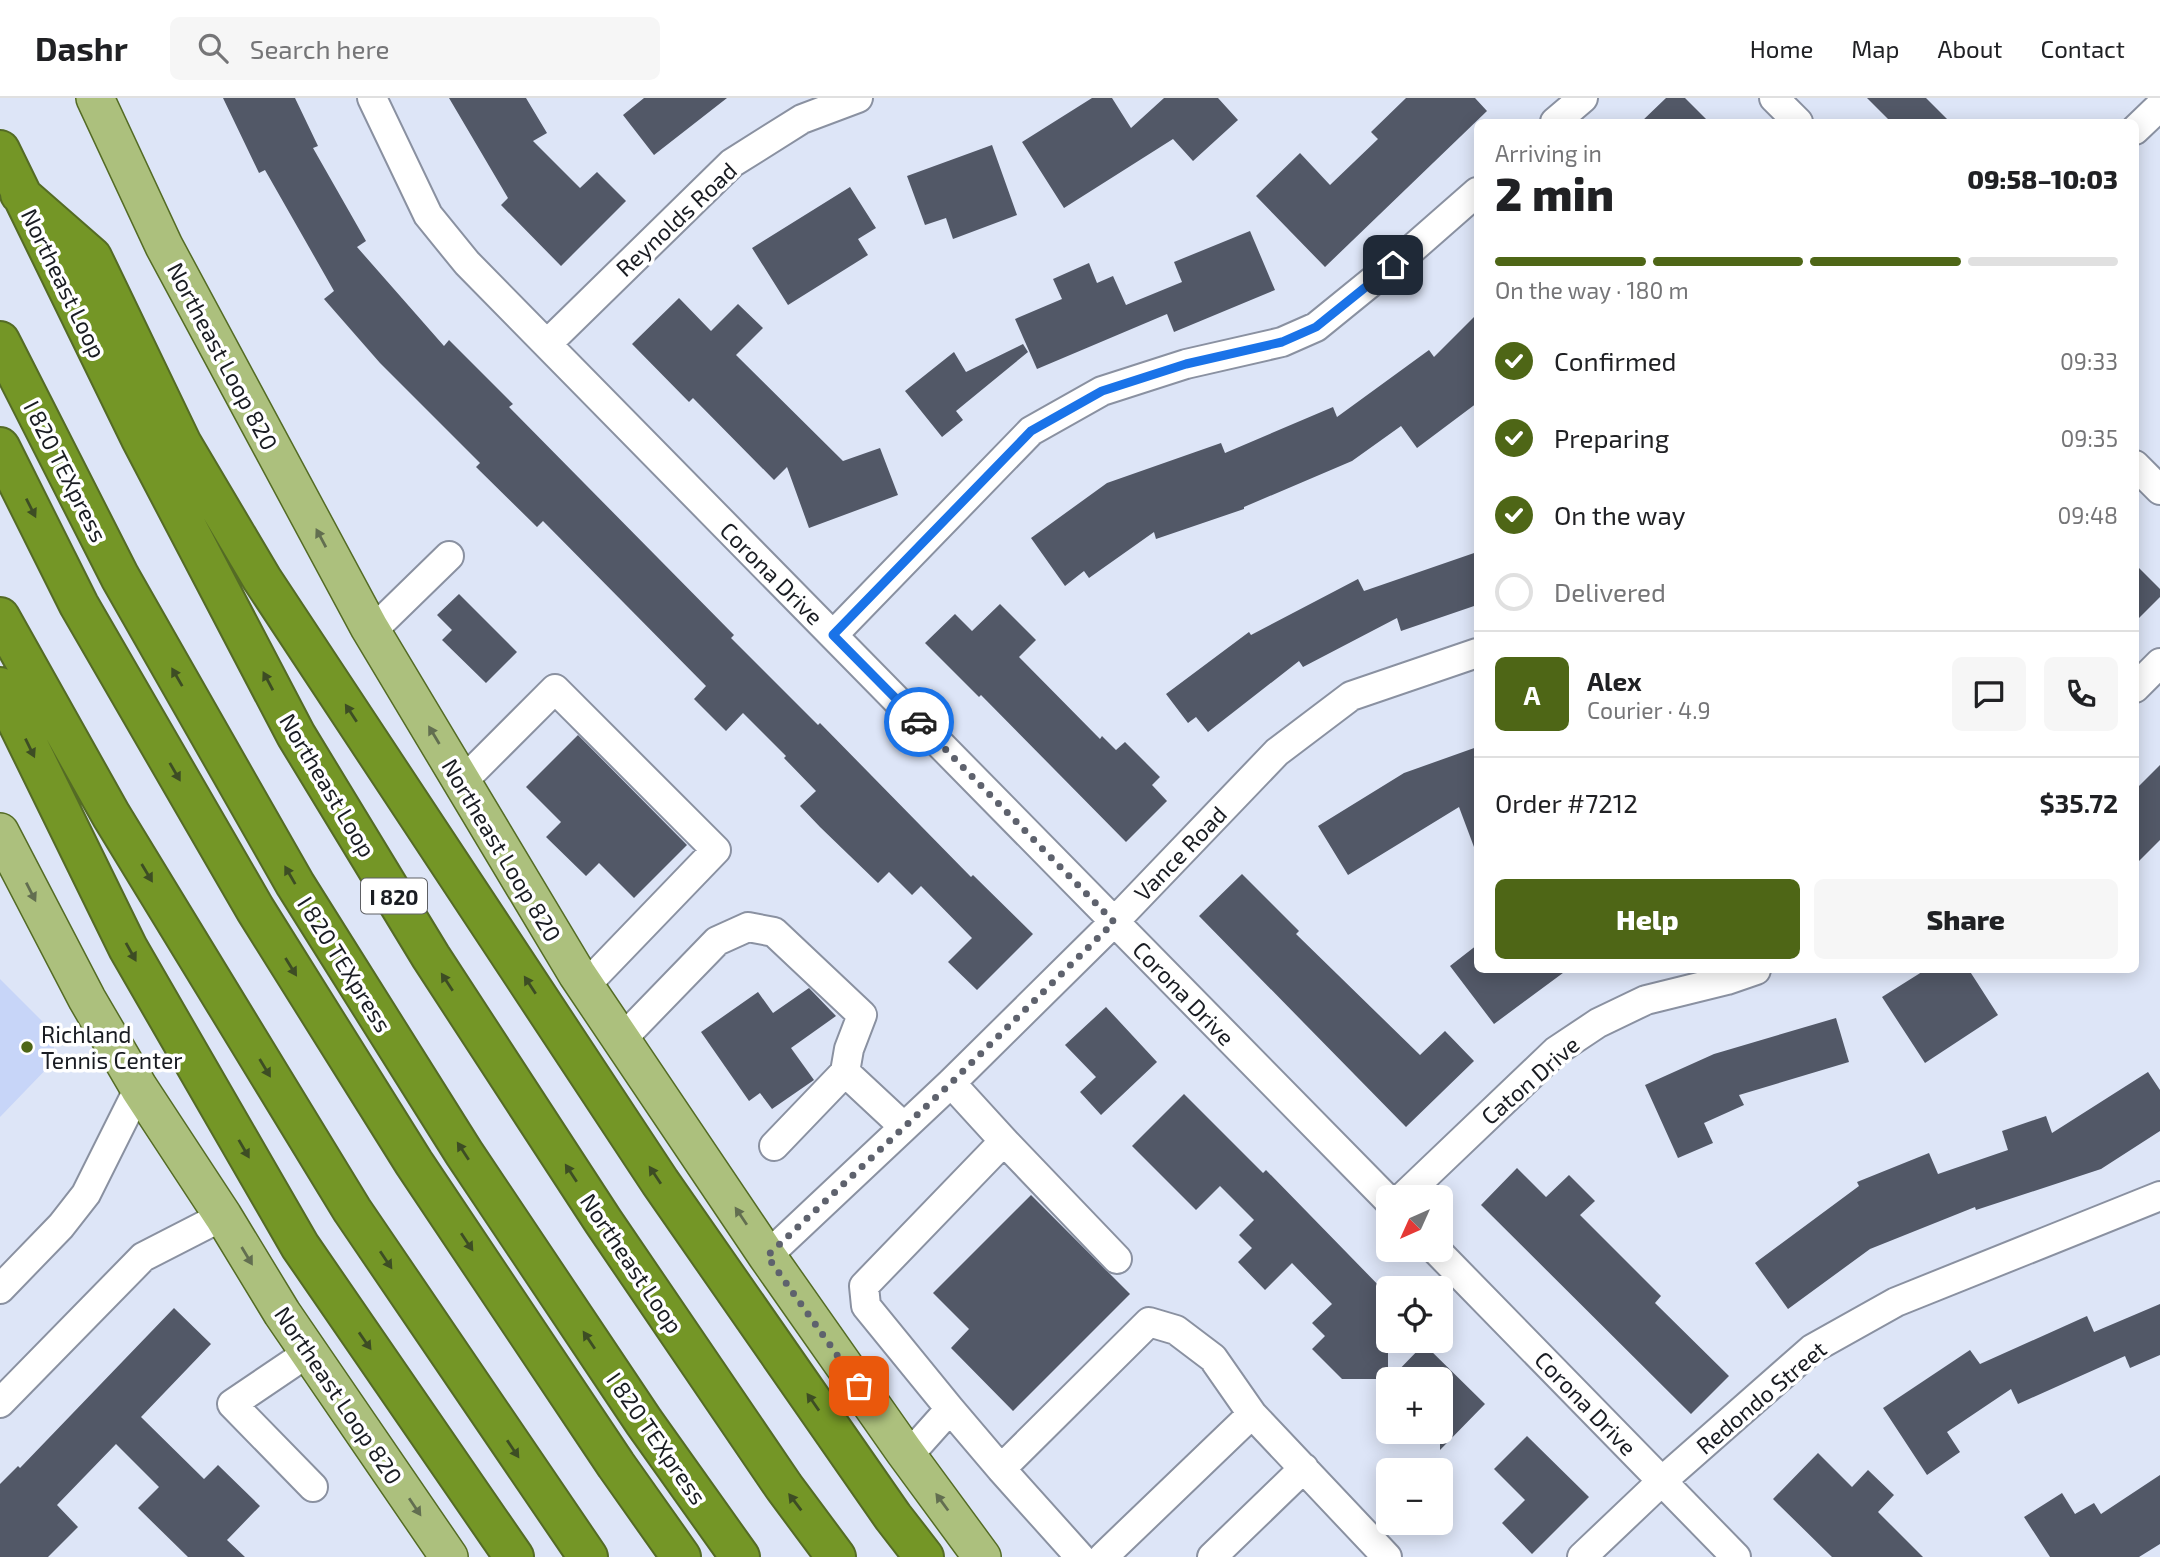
<!DOCTYPE html>
<meta charset="utf-8">
<style>
:root{--surface:#fff;--page:#f6f6f6;--text:#202124;--muted:#757577;--line:#e0e0e0;--accent:#4e6616}
body{margin:0;font-family:"Exo 2",sans-serif;background:var(--page);color:var(--text);height:100vh;display:flex;flex-direction:column;font-size:26px;white-space:nowrap}
*{box-sizing:border-box;margin:0}
p{font-size:23px;color:var(--muted)}
.icon{flex:none;width:38px;height:38px;fill:none;stroke:currentColor;stroke-width:2;stroke-linecap:round;stroke-linejoin:round}
.map{position:relative;flex:1;overflow:hidden}
.panel{position:absolute;left:1474px;top:21px;width:665px;height:854px;display:flex;flex-direction:column;background:var(--surface);border-radius:10px;box-shadow:0 4px 18px #0003}
.panel>*{flex:none}
.needle{width:46px;rotate:225deg}
.fabs{position:absolute;left:1376px;top:1087px;display:grid;gap:14px}
.fabs a{display:grid;place-items:center;width:77px;height:77px;border-radius:10px;background:var(--surface);box-shadow:0 4px 18px #0003;font-size:35px}
.pin{position:absolute;display:grid;place-items:center;width:60px;height:60px;color:#fff;margin:-30px;border-radius:14px;box-shadow:0 4px 10px #0006}
.courier{position:absolute;display:grid;place-items:center;width:70px;height:70px;margin:-35px;border:5px solid #1a73e8;border-radius:50%;background:#fff;color:#222;box-shadow:0 2px 9px #0007}
.overview em{font-style:normal;font-weight:800}
.overview div{display:flex;flex-direction:column-reverse}
.overview{display:flex;align-items:center;justify-content:space-between;height:119px;padding:0 21px}
h1{font-size:46px;font-weight:800;line-height:52px}
.bar{display:grid;grid-template-columns:repeat(4,1fr);gap:10px 7px;align-content:center;height:84px;padding:0 21px}
.bar i{height:9px;border-radius:5px;background:var(--line)}
.bar .current{background:var(--accent)}
.bar p{grid-column:span 4}
.line{display:flex;align-items:center;gap:18px;padding:0 21px;border-top:2px solid var(--line)}
.line div{flex:1}
.round{display:grid;place-items:center;flex:none;width:74px;height:74px;border-radius:10px;background:var(--page)}
ol{padding:0 21px;list-style:none}
li{display:flex;align-items:center;gap:21px;height:77px}
li p{margin-inline-start:auto}
li .icon{padding:7px;border-radius:50%;background:var(--accent);color:#fff;stroke-width:4}
li:last-child{color:var(--muted)}
li i{width:38px;height:38px;border:4px solid var(--line);border-radius:50%}
.action{display:flex;gap:14px;margin-top:auto;padding:14px 21px}
.action a{flex:1;height:80px;border-radius:10px;background:var(--accent);color:#fff;font-size:28px;font-weight:800;line-height:80px;text-align:center}
.action a+a{background:var(--page);color:var(--text)}
header{display:flex;align-items:center;gap:42px;box-sizing:border-box;height:98px;padding:0 35px;background:var(--surface);border-bottom:2px solid var(--line)}
header strong{font-size:33px}
nav{display:flex;gap:38px;margin-inline-start:auto;font-size:24px}
.search{width:490px;height:63px;background:var(--page);display:flex;align-items:center;gap:18px;box-sizing:border-box;padding:0 24px;border-radius:10px;color:var(--muted);font-size:26px}
.map>svg:first-child{display:block}
</style>
<header>
<strong>Dashr</strong>
<div class="search"><svg class="icon" aria-label="search" viewBox="0 0 24 24"><circle cx="10" cy="10" r="6"/><path d="M15 15l6 6"/></svg>Search here</div>
<nav><a>Home</a><a>Map</a><a>About</a><a>Contact</a></nav>
</header>
<div class="map">
<svg width="2160" height="1459" viewBox="0 0 2160 1459">
<rect width="100%" height="100%" fill="#dde5f7"/>
<path fill="#c7d5f8" d="M0 881 54 935V963L0 1019Z"/>
<path fill="#525867" d="M223 0H295L318 48 313 50 366 143 357 149 444 248 449 242 513 306 509 309 734 537 731 540 818 627 820 625 971 779 973 777 1033 836 977 892 948 864 972 840 921 788 912 797 889 774 878 785 820 729 800 708 816 693 784 660 786 658 743 615 726 633 694 601 706 588 543 423 537 429 476 369 480 365 380 265 324 201 334 193 265 72 259 75Z
M449 0H526L547 35 533 43 580 90 597 74 626 103 561 168 501 107 508 100Z
M644 0H727L654 57 623 17Z
M1092 0H1112L1131 30 1164 0H1218L1238 22 1193 63 1173 41 1064 110 1022 44Z
M1406 0H1475L1487 13 1325 169 1256 98 1300 55 1330 87 1378 41 1371 34Z
M1666 0H1685L1709 24H1641Z
M1867 0H1926L1950 24H1891Z
M992 47 1017 117 953 141 946 120 925 127 907 78Z
M850 89 876 130 858 141 868 157 788 207 752 150Z
M1250 133 1275 192 1174 234 1167 216 1037 271 1015 221 1062 201 1053 181 1089 165 1097 185 1113 178 1126 207 1182 184 1174 164Z
M679 200 711 233 738 206 763 230 736 257 843 363 880 350 898 397 809 430 787 369 774 382 693 300 689 304 632 246Z
M1477 216V305L1417 350 1401 328 1352 363 1244 409V411L1156 441 1154 434 1089 480 1084 473 1065 488 1031 440 1107 385 1221 345 1225 355 1333 309 1337 319 1429 252 1434 259Z
M1023 246 1028 254 956 313 963 322 942 339 905 293 954 254 966 274Z
M1477 454V507L1401 533 1397 520 1303 569 1299 563 1208 634 1196 619 1188 625 1166 596 1249 534 1251 537 1358 481 1364 493Z
M2135 466 2160 491V499L2135 524Z
M459 496 517 554 486 585 442 542 452 532 437 517Z
M1000 506 1036 542 1019 559 1100 641 1102 638 1116 652 1125 644 1160 679 1152 687 1167 703 1126 744 981 597 979 599 925 545 955 516 972 533Z
M578 637 687 747 634 800 599 765 586 778 546 739 561 724 526 689Z
M1477 649V749H1474L1459 709 1348 777 1318 728 1404 675Z
M2160 667V742L2135 767V692Z
M1242 776 1299 833 1296 836 1420 957 1445 933 1474 963 1406 1029 1199 818Z
M1477 847V872H1567L1494 926 1450 868Z
M1925 872H1969L1998 917 1925 965 1882 899Z
M809 890 836 918 791 950 814 982 772 1011 760 995 749 1003 701 934 758 894 773 915Z
M1106 909 1157 964 1101 1017 1080 994 1096 979 1065 947Z
M1836 920 1849 964 1739 997 1744 1007 1704 1025 1713 1045 1678 1060 1645 987 1714 956Z
M2148 974 2160 992V1033L2101 1071 1976 1112 1975 1109 1870 1151 1788 1211 1755 1165 1859 1088 1857 1084 1929 1055 1938 1076 2008 1052 2002 1033 2046 1018 2052 1035Z
M1184 996 1263 1075 1266 1072 1388 1197V1281H1342L1312 1251 1325 1238 1312 1225 1332 1206 1292 1165 1265 1192 1238 1164 1252 1150 1239 1137 1254 1122 1220 1088 1196 1112 1132 1048Z
M1517 1070 1546 1099 1569 1077 1595 1103 1580 1117 1661 1198 1655 1205 1729 1278 1691 1316 1481 1107Z
M1031 1097 1130 1196 1013 1313 951 1250 969 1231 933 1195Z
M2160 1206V1257L2130 1270 2125 1258 2018 1306 2011 1291 1947 1334 1960 1354 1927 1377 1883 1310 1970 1252 1980 1266 2087 1218 2094 1234Z
M174 1210 211 1246 141 1319 204 1381 218 1367 260 1408 227 1442 245 1459H188L138 1410 159 1389 116 1346 57 1407 78 1429 48 1459H0V1386L18 1368 20 1370Z
M1424 1246 1485 1306 1440 1352V1281H1390Z
M1527 1338 1589 1399 1532 1456 1502 1425 1525 1402 1494 1371Z
M1818 1355 1852 1389 1868 1372 1894 1397 1878 1414 1923 1459H1832L1773 1401Z
M2160 1377V1446L2139 1459H2050L2024 1419 2062 1395 2075 1416 2094 1405 2101 1416Z"/>
<g fill="none" stroke-linecap="round" stroke-linejoin="round">
<defs>
<path id="minor" d="M372 0 428 117 467 165 1388 1102
M1774 0 1798 24
M1555 24 1583 0
M2135 32 2160 8
M547 246 732 65 802 21 858 0
M2135 367 2160 392
M372 533 449 458
M833 537 1031 333 1102 293 1186 266 1282 244 1316 229 1412 151 1477 94
M2135 590 2160 565
M462 684 555 591 716 752 585 888
M621 942 717 843 748 829 774 834 862 917 849 951 845 974 904 1029
M1004 1043 1117 1161
M774 1048 845 974
M1403 1099 1556 953 1598 925 1646 902 1727 882 1756 872
M1436 1152 1736 1459
M767 1158 951 985 1114 824 1277 654 1351 598 1477 555
M0 1191 61 1128 86 1096 139 990
M309 1254 232 1306 313 1389
M0 1305 143 1159 223 1118
M950 1311 1001 1371 1149 1224 1176 1232 1213 1260 1252 1316 1387 1459
M908 1358 950 1311 866 1208 864 1188 1004 1043 951 985
M1001 1371 1080 1459
M1103 1459 1252 1316
M1212 1459 1304 1370
M1582 1459 1662 1383 1812 1251 1896 1204 2160 1098"/>
<path id="major" d="M95 0 164 148 369 529 577 876 767 1158 904 1353 982 1459
M0 734 87 901 139 990 223 1118 282 1215 449 1459"/>
<path id="highway" d="M0 52 141 341 296 637 431 859 603 1123 784 1389 836 1459
M20 96 92 159 182 346 262 481 660 1084 893 1419 924 1459
M0 243 120 479 295 786 464 1055 644 1324 740 1459
M0 349 79 507 255 811 414 1065 616 1367 681 1459
M0 519 111 717 352 1112 588 1459
M0 589 128 850 300 1148 514 1459"/>
</defs>
<use href="#minor" stroke="#8a91a1" stroke-width="32"/>
<use href="#major" stroke="#546b25" stroke-width="40"/>
<use href="#highway" stroke="#546b25" stroke-width="42"/>
<use href="#minor" stroke="#fff" stroke-width="28"/>
<use href="#major" stroke="#acc07d" stroke-width="37"/>
<use href="#highway" stroke="#749626" stroke-width="38"/>
</g>
<defs><path id="oneway-solid" d="M-6-.8H1V-3.2L6.5 0L1 3.2V.8H-6Z" transform="scale(1.75)"/></defs>
<g fill="#3d4d24">
<use href="#oneway-solid" transform="translate(31 410) rotate(63)"/>
<use href="#oneway-solid" transform="translate(177 579) rotate(-120)"/>
<use href="#oneway-solid" transform="translate(268 583) rotate(-118)"/>
<use href="#oneway-solid" transform="translate(351 615) rotate(-123)"/>
<use href="#oneway-solid" transform="translate(30 650) rotate(64)"/>
<use href="#oneway-solid" transform="translate(175 674) rotate(60)"/>
<use href="#oneway-solid" transform="translate(147 775) rotate(59)"/>
<use href="#oneway-solid" transform="translate(290 777) rotate(-120)"/>
<use href="#oneway-solid" transform="translate(131 854) rotate(61)"/>
<use href="#oneway-solid" transform="translate(291 869) rotate(58)"/>
<use href="#oneway-solid" transform="translate(447 884) rotate(-123)"/>
<use href="#oneway-solid" transform="translate(530 887) rotate(-123)"/>
<use href="#oneway-solid" transform="translate(265 970) rotate(59)"/>
<use href="#oneway-solid" transform="translate(244 1051) rotate(60)"/>
<use href="#oneway-solid" transform="translate(463 1053) rotate(-123)"/>
<use href="#oneway-solid" transform="translate(571 1075) rotate(-123)"/>
<use href="#oneway-solid" transform="translate(655 1077) rotate(-124)"/>
<use href="#oneway-solid" transform="translate(467 1144) rotate(56)"/>
<use href="#oneway-solid" transform="translate(386 1162) rotate(56)"/>
<use href="#oneway-solid" transform="translate(589 1242) rotate(-124)"/>
<use href="#oneway-solid" transform="translate(365 1243) rotate(55)"/>
<use href="#oneway-solid" transform="translate(813 1304) rotate(-125)"/>
<use href="#oneway-solid" transform="translate(513 1351) rotate(56)"/>
<use href="#oneway-solid" transform="translate(795 1404) rotate(-127)"/>
</g>
<g fill="#626e50">
<use href="#oneway-solid" transform="translate(321 440) rotate(-118)"/>
<use href="#oneway-solid" transform="translate(434 637) rotate(-121)"/>
<use href="#oneway-solid" transform="translate(31 794) rotate(63)"/>
<use href="#oneway-solid" transform="translate(741 1118) rotate(-124)"/>
<use href="#oneway-solid" transform="translate(247 1158) rotate(59)"/>
<use href="#oneway-solid" transform="translate(942 1404) rotate(-126)"/>
<use href="#oneway-solid" transform="translate(415 1409) rotate(56)"/>
</g>
<g fill="none" stroke-linecap="round" stroke-linejoin="round">
<path stroke="#5e626d" stroke-width="7" stroke-dasharray="0 12.6" d="M859 1288 767 1158 951 985 1114 824 919 624"/>
<path stroke="#1a73e8" stroke-width="9" d="M919 624 833 537 1031 333 1102 293 1186 266 1282 244 1316 229 1393 167"/>
</g>
<circle fill="#4e6616" stroke="#fff" stroke-width="2.5" cx="27" cy="949" r="7"/>
<g text-anchor="middle" dominant-baseline="central" stroke-width="7" stroke-linejoin="round" paint-order="stroke">
<rect fill="#fff" stroke="#5e6064" stroke-width="2" x="361" y="780.5" width="66" height="35" rx="5"/>
<g font-size="21" font-weight="bold" fill="#191c22">
<text x="394" y="798">I 820</text>
</g>
<g font-size="23" fill="#191c22" stroke="#fff">
<text transform="translate(676 121) rotate(-43)">Reynolds Road</text>
<text transform="translate(64 185) rotate(64)">Northeast Loop</text>
<text transform="translate(223 258) rotate(62)">Northeast Loop 820</text>
<text transform="translate(66 373) rotate(63)">I 820 TEXpress</text>
<text transform="translate(772 475) rotate(45)">Corona Drive</text>
<text transform="translate(328 687) rotate(59)">Northeast Loop</text>
<text transform="translate(502 752) rotate(59)">Northeast Loop 820</text>
<text transform="translate(1180 755) rotate(-46)">Vance Road</text>
<text transform="translate(345 866) rotate(58)">I 820 TEXpress</text>
<text transform="translate(1184 895) rotate(46)">Corona Drive</text>
<text transform="translate(1530 982) rotate(-41)">Caton Drive</text>
<text transform="translate(632 1165) rotate(56)">Northeast Loop</text>
<text transform="translate(339 1297) rotate(56)">Northeast Loop 820</text>
<text transform="translate(1761 1299) rotate(-40)">Redondo Street</text>
<text transform="translate(1586 1305) rotate(46)">Corona Drive</text>
<text transform="translate(657 1340) rotate(55)">I 820 TEXpress</text>
</g>
<g font-size="23" fill="#191c22" stroke="#fff" text-anchor="start">
<text x="41" y="936">Richland<tspan x="41" dy="26">Tennis Center</tspan></text>
</g>
</g>
</svg>
<div class="fabs">
<a><svg class="needle" viewBox="-14 -14 28 28"><path d="M0-13l5 13h-10z" fill="#e53935"/><path d="M0 13l5-13h-10z" fill="#757577"/></svg></a>
<a><svg class="icon" aria-label="locate" viewBox="0 0 24 24"><circle cx="12" cy="12" r="6"/><path d="M12 2v4M12 18v4M2 12h4M18 12h4"/></svg></a>
<a>+</a>
<a>−</a>
</div>
<div class="pin" style="left:859px;top:1288px;background:#ea580c"><svg class="icon" aria-label="bag" viewBox="0 0 24 24"><path d="M5 8h14l-1 12H6zM9 8a3 3 0 0 1 6 0"/></svg></div>
<div class="pin" style="left:1393px;top:167px;background:#1f2937"><svg class="icon" aria-label="home" viewBox="0 0 24 24"><path d="M3 11l9-7 9 7M6 9v11h12V9"/></svg></div>
<div class="courier" style="left:919px;top:624px"><svg class="icon" aria-label="car" viewBox="0 0 24 24"><path d="M5 17H2v-5l4-1 3-4h7l3 4 3 1v5h-3M9 17h6M6 11h13"/><circle cx="7" cy="17" r="2"/><circle cx="17" cy="17" r="2"/></svg></div>
<section class="panel">
<div class="overview"><div><h1>2 min</h1><p>Arriving in</p></div><em>09:58–10:03</em></div>
<div class="bar"><i class="current"></i><i class="current"></i><i class="current"></i><i></i><p>On the way · 180 m</p></div>
<ol>
<li><svg class="icon" aria-label="check" viewBox="0 0 24 24"><path d="M5 12l5 5 9-10"/></svg>Confirmed<p>09:33</p></li>
<li><svg class="icon" aria-label="check" viewBox="0 0 24 24"><path d="M5 12l5 5 9-10"/></svg>Preparing<p>09:35</p></li>
<li><svg class="icon" aria-label="check" viewBox="0 0 24 24"><path d="M5 12l5 5 9-10"/></svg>On the way<p>09:48</p></li>
<li><i></i>Delivered</li>
</ol>
<div class="line" style="height:126px"><b class="round" style="background:var(--accent);color:#fff">A</b><div><b>Alex</b><p>Courier · 4.9</p></div><a class="round"><svg class="icon" aria-label="chat" viewBox="0 0 24 24"><path d="M4 5h16v11H9l-5 4z"/></svg></a><a class="round"><svg class="icon" aria-label="phone" viewBox="0 0 24 24"><path d="M5 4h4l2 5-3 2q2 4 5 5l2-3 5 2v4C11 20 4 13 5 4z"/></svg></a></div>
<div class="line" style="height:91px"><div>Order #7212</div><b>$35.72</b></div>
<div class="action"><a>Help</a><a>Share</a></div>
</section>
</div>
